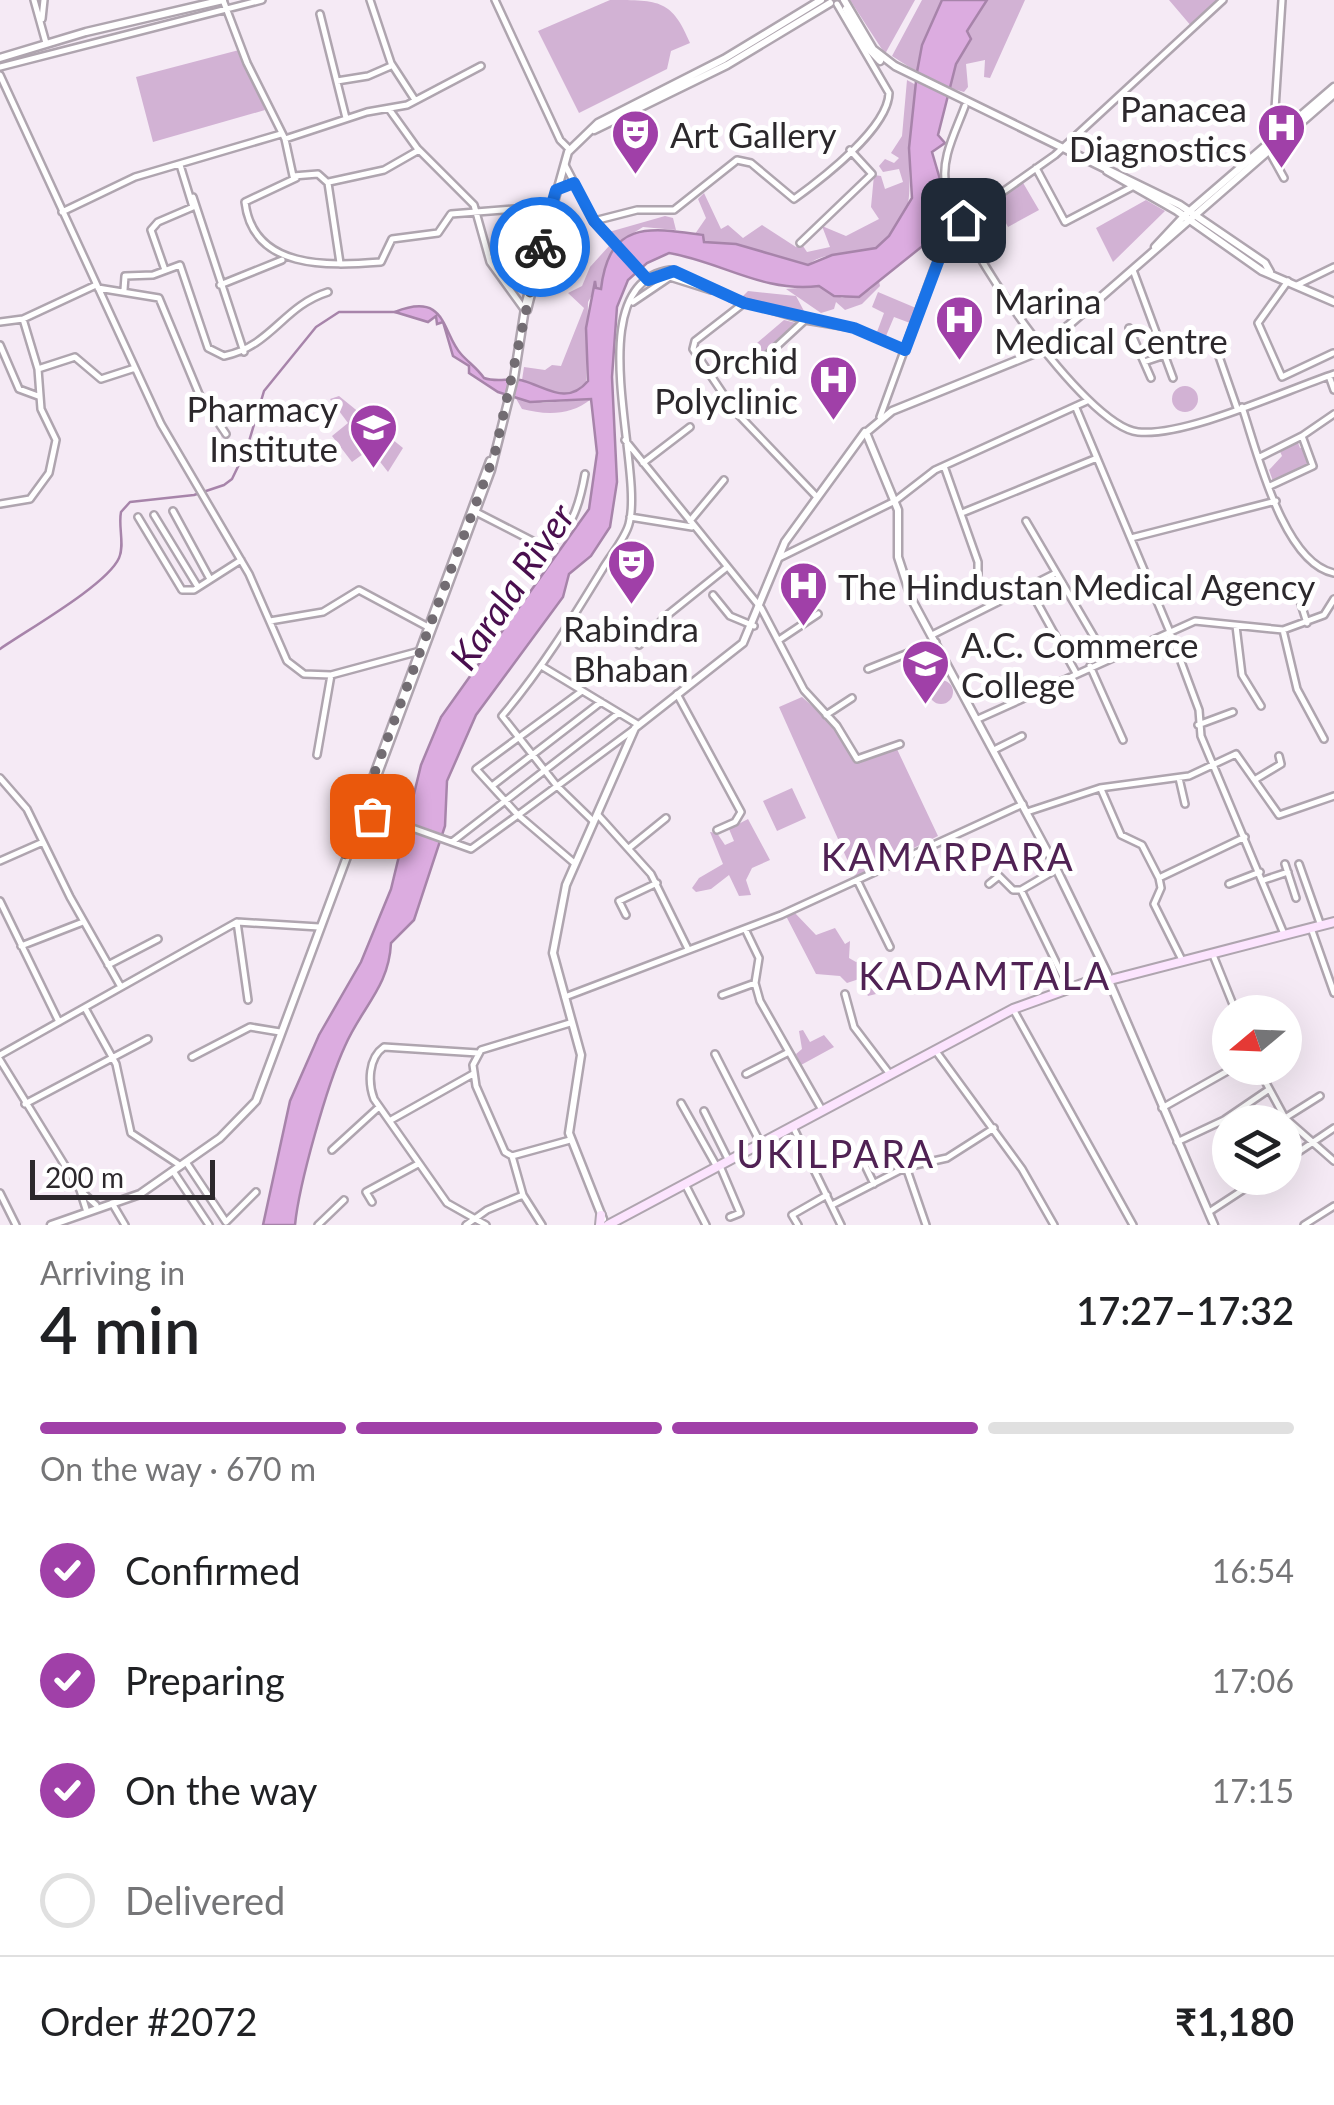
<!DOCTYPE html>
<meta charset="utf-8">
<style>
:root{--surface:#fff;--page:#f2f2f2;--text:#202124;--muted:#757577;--line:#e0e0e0;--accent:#a040a8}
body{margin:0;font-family:Lato,sans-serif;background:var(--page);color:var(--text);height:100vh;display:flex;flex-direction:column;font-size:38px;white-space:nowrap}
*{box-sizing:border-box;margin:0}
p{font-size:32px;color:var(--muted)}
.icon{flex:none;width:55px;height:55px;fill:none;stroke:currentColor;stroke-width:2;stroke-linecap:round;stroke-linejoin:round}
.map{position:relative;height:1225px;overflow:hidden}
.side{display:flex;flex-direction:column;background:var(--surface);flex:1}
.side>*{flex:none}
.needle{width:65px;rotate:251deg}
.tools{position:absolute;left:1212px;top:995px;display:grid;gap:20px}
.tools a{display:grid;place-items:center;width:90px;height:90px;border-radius:50%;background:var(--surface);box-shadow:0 10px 40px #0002;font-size:50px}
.scale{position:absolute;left:30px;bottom:25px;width:185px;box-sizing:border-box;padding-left:10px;border:5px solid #2c282c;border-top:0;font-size:28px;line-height:35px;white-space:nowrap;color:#2c282c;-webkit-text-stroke:8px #fff;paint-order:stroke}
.pin{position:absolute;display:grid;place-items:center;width:85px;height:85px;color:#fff;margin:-42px;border-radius:20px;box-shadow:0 5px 15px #0006}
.courier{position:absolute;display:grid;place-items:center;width:100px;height:100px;margin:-50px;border:8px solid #1a73e8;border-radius:50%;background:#fff;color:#222;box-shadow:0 2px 12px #0007}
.head em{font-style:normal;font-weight:600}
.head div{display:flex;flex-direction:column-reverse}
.head{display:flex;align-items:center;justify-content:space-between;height:170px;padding:0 40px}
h1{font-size:65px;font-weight:600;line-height:75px}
.bar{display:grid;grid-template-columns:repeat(4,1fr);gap:15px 10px;align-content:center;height:120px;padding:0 40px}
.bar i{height:12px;border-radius:8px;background:var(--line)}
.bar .selected{background:var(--accent)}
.bar p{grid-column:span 4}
.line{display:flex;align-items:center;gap:25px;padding:0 40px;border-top:2px solid var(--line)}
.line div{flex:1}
ol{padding:0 40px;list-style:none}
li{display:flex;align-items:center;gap:30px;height:110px}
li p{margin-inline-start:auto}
li .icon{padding:10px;border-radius:50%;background:var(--accent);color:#fff;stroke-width:4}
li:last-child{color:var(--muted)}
li i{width:55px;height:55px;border:5px solid var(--line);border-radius:50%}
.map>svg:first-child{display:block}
</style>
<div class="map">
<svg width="1334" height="1225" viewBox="0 0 1334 1225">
<rect width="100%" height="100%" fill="#f5eaf5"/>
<path fill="#d2b2d4" d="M610 0C660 0 672 0 690 43L671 51 667 69 579 113 538 31Z
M850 0H915L885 54Z
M922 0H946L922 44 917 72 892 56Z
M987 0H1025L990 78 984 77 985 60 966 64 968 87 964 92 950 88 956 64 971 39 967 31Z
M1169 0H1219L1192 27Z
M239 50 265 110 153 142 136 77Z
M907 80 916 85C914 105 910 126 909 146 908 185 919 227 874 249 853 258 825 249 808 265L736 244 703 242V235L695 234 706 218 698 199 704 193 721 229 728 225 743 238 762 225 796 247 801 243 807 252 830 247 822 226 846 236 879 219 871 207 874 175 881 176 885 189 903 182 899 169 883 172 879 166 885 159 894 163 899 158 891 153 902 136Z
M1022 181 1039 210 1008 227 993 198Z
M1146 200 1165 211 1113 262 1096 228Z
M665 216 673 218 676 230 643 227 619 242 609 232Z
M609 246 614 250 606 263 602 288H596L588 302 586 385C563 400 542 392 522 380L524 367 545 370 552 365 561 366 584 308 568 293 582 286 590 267Z
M879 281 880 286 862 304 845 310 836 302 834 309 821 313 786 289 820 286 842 298 870 290Z
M748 291 796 296 804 311 796 314 742 297Z
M878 292 916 308 910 323 894 317 886 336 877 332 884 313 872 307Z
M784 320 796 323 761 356 757 343Z
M1172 399a13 13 0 1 1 26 0a13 13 0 1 1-26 0Z
M514 395 543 403 591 399C571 416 545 415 522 409Z
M339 396 403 448 388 472 370 449 352 462 332 436 348 423 330 399Z
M1297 440 1300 448 1305 446 1312 464 1274 484 1269 470 1282 456 1279 449Z
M929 692a12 12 0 1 1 24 0a12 12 0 1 1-24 0Z
M802 697 836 727 856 763 896 747 938 836 855 877 779 707Z
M792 788 806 818 777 831 763 801Z
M748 819 770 860 752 868 746 880 751 895 739 896 729 875 711 889 696 892 692 888 699 878 723 864 710 832 717 833 725 845 734 841 729 829Z
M794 912 816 935 835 928 845 944 850 941 849 958 856 962 866 959 878 987 876 994 868 996 859 979 847 983 840 976 816 974 786 916Z
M803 1030 810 1042 824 1035 834 1047 801 1065 796 1054 802 1049 799 1031Z"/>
<path fill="#dcace0" stroke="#a784aa" stroke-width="2.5" d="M942 0H987L967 31 971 39 956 64 938 135 945 143 932 152 949 210 945 228 859 297 834 296 819 286C763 293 722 262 669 253L647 263 628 280 617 307 612 377 617 482 610 527 591 556 569 574 563 597 476 715 447 781 445 826 414 920 391 943C389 987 362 1007 345 1046 327 1085 299 1184 295 1225H263L290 1101 319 1035 361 962 391 889 421 765 441 717 589 509 597 453 591 399 530 402 498 392 469 373V366L453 356 443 322 437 324 436 316 428 322 395 312C447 291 442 333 461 354 469 363 477 368 484 378 497 383 511 377 524 381 546 387 567 406 588 381L586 328 595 281 596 288 601 289C609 221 648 227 703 235L704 242 736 244 808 265 832 255 876 248 889 236 912 198 909 148 917 72 922 45Z"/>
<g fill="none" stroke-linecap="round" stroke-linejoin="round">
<path stroke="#a784aa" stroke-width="2.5" d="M0 649C27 630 107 585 119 558 125 545 118 527 121 512L130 502 194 495 224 485 232 479 247 448 264 391 316 327 339 312H398"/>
<defs>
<path id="minor" d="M34 0 46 43
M223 0 247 63 285 139 367 112 407 105 481 66
M370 0 391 63 415 100
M495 0 560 140 570 150
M320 14 346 118
M42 19 44 0
M0 67 262 0
M0 75 161 424 249 574 287 661 304 674 331 675 420 651
M337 81 368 76 391 66
M965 106C956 131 940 159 946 186 957 238 1084 426 1138 432 1186 437 1286 390 1334 374
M389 109 417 148 474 205 490 262 524 309
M285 139 293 176 318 174 328 183 340 263
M1273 140 1282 0
M1269 151 1284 178
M565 165 595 223 648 280
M1036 168 1065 222 1132 187
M296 178 245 202C253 270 328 266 381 262L392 239 438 233 451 214 553 206
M329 182 384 170 419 150
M193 197 244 352
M62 212 135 177 281 134
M594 221 637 210H674L737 160 751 163 794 199C823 178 888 128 889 93L837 4
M800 243 872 174 850 150
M165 270 151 230 158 222 193 207 180 165
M1133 270 1173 378
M1288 281 1258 323 1282 377 1333 353
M220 285 282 260
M1297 285 1334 267
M98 288 159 298 199 394 226 434
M124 290 125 276 153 275 180 265 208 348 224 356C272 346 283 306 328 292
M731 298 805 320 854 328 905 350
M633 302 670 277 711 290
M744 303 695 341 693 349 734 410 815 495
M0 322 23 319 96 285
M1129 328 1151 378
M0 345 19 389 38 396
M1215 345 1237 408
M1144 362 1165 355
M38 369 75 357 101 379 135 368
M749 372 805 320
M1329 376 1334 390
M1242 407C1257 451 1283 563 1334 573
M1076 408 1170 632 1199 710 1201 736 1284 934
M880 417 935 266 963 220 1055 155 1223 0
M625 440 761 608 804 690 837 726 857 759 900 744
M1260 457 1302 436
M643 463 690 427
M944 466 978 562V574
M1270 486 1313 466 1302 436 1334 414
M0 504 30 499 49 473 56 440 41 409 38 369 23 319
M173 511 210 579
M476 512 550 550
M962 513 1097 458
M154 515 198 587
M138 517 182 590H194L241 560
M630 517 692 527
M690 521 724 480
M1026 521 1107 659
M1131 538 1276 501
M543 546C572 535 580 502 585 474
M779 558 895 501 935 470 1087 401
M1295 585 1307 623
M1028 586 1076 673
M713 595 730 616 754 626
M270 621 323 612 359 590 428 627
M1236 626 1242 675 1261 706
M1283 630 1297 689 1324 739
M932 635 1054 574
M779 640 818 614
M639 645 665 617 726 568
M1090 666 1123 740
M543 667 639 725
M868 669 936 642
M582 691 476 769 518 815 633 730
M677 694 741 812 735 822 717 830
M826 715 852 698
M978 719 1195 621 1283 630 1324 615 1334 599
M1198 725 1233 712
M994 750 1022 736
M317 755 331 675
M0 778 27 809 70 897 121 987
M1179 778 1185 804
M1256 779 1281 764 1279 756
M492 786 601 702
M1101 789 1121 835 1142 845 1159 878 1161 888 1154 904 1182 960
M1027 812 1100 788 1189 776 1236 754 1279 815 1334 796
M364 815 387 819 367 807
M598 815 651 874 688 949
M387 819 471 849 518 815 573 862
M592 820 557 786 502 716C541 670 571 621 602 570 610 556 625 539 629 524 645 468 577 284 670 270L731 297
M452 842 619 713
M629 848 666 818
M0 861 43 842
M1285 864 1296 898
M1299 864 1321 926
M1057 869 1021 890 1069 989
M1159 878 1245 837
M857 880 890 947
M1264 880 1288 872
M989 884 999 876 1013 890H1021
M1229 884 1260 872
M0 901 59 1022
M626 915 619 901 657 883
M237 922 248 1000
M1311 928 1334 993
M745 929 759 958 755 983 760 1001 822 1110
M21 946 83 922
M1213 955 1236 1012
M108 965 158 939
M845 994 854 1027 889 1073
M722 995 755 983
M565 997 781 915 1023 804
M85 1008 116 1064 131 1133 178 1164
M1013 1009 1133 1225
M935 1050 1022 1169 1054 1225
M478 1053 384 1047C368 1058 368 1083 374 1099L447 1203 486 1225
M715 1054 761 1144
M0 1055 237 922 319 927
M192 1057 250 1027 280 1032
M0 1060 80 1190 86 1209
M1258 1068 1285 1118 1334 1161
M746 1074 787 1053
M681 1103 717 1167
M25 1104 148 1039
M1162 1108 1233 1068
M704 1111 729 1161
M1285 1118 1320 1096
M391 1120 473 1074
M793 1127 841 1225
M570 1140 512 1156 505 1152 476 1086 473 1065 481 1050 570 1023
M1177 1142 1224 1120 1268 1090
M332 1150 379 1107
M512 1156 523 1195
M862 1159 874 1184
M1285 1161 1334 1128
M186 1162 226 1222 256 1192
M720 1166 740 1213 730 1217
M906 1167 926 1225
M173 1171 209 1225
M685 1184 706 1225
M82 1192 96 1205
M0 1193 16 1225
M372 1202 366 1192 418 1164
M112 1203 125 1225
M832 1205 906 1167 947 1158 994 1128
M1209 1212 1261 1178
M318 1225 344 1200
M466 1225 487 1210 523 1195 542 1225
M798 1225 792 1215 827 1195
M1304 1225 1334 1206"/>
<path id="tertiary" d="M844 0 873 49 895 66 1180 205 1265 263 1270 272
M846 9 865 45 880 61
M0 58 86 32 223 0
M594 130 727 65 830 3
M1107 171 1177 211 1262 271 1334 302
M1155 247 1184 216 1334 87
M527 310 553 207
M868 431 892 411 1038 352 1334 94
M867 435 898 510V557L912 600 1053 862 1108 975
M352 834 490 461
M1109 981 1214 1225
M603 1219 569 1133 581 1055 553 953 566 885 635 728 743 643 785 542 865 432
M51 1225 140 1194 220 1138 256 1101 491 470 514 378 526 302 568 152 598 123 724 59 821 0"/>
<path id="secondary" d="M1110 980 1334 922
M600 1225 601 1215
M608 1225 1013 1009 1104 976"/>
</defs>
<use href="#minor" stroke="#afa5af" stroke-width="10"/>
<use href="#tertiary" stroke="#afa5af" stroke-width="11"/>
<use href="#secondary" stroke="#afa5af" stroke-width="12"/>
<use href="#minor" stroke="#fff" stroke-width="5"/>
<use href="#tertiary" stroke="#fff" stroke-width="6"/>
<use href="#secondary" stroke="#fce4fe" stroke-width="8"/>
</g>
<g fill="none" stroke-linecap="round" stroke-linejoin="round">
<path stroke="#726c72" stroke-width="10" stroke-dasharray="0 18" d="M372 816 364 815 348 855 344 854 495 453 540 247"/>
<path stroke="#1a73e8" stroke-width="12" d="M540 247 556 190 574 183 594 221 648 280 674 271 744 303 854 328 905 350 941 254 963 220"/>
</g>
<defs>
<symbol id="hospital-pin" viewBox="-11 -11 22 30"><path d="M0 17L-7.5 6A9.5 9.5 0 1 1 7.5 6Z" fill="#a040a8" stroke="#fff"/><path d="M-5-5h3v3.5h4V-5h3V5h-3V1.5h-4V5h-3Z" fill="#fff"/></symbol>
<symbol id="theatre-pin" viewBox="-11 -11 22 30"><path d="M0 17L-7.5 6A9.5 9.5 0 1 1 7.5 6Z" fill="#a040a8" stroke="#fff"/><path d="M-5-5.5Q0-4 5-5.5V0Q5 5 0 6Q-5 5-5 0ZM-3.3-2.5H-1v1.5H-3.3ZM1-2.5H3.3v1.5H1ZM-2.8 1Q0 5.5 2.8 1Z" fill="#fff"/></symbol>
<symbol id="university-pin" viewBox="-11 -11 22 30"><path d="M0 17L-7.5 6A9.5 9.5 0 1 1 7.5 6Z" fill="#a040a8" stroke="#fff"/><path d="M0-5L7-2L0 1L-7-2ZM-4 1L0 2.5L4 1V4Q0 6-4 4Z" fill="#fff"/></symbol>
</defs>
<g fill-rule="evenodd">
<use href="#hospital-pin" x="1254" y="100" width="55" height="75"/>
<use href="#theatre-pin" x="608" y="106" width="55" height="75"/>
<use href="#hospital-pin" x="932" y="292" width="55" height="75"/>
<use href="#hospital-pin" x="806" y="352" width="55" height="75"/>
<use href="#university-pin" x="346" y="400" width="55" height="75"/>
<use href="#theatre-pin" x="604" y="536" width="55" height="75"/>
<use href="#hospital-pin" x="776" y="558" width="55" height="75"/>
<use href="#university-pin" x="898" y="636" width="55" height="75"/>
</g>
<g text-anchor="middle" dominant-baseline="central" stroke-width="10" stroke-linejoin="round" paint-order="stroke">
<g font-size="35" fill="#2c282c" stroke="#fff" text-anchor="start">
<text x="1247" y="108" text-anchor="end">Panacea<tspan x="1247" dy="40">Diagnostics</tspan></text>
<text x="670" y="134">Art Gallery</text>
<text x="994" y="300">Marina<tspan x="994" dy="40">Medical Centre</tspan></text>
<text x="798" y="360" text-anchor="end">Orchid<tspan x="798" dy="40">Polyclinic</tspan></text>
<text x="338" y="408" text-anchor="end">Pharmacy<tspan x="338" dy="40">Institute</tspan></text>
<text x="838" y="586">The Hindustan Medical Agency</text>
<text x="631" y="628" text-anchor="middle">Rabindra<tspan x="631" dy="40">Bhaban</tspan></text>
<text x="961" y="644">A.C. Commerce<tspan x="961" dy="40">College</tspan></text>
</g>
<g font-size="38" font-style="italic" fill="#490e4e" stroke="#fff">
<text transform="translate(511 586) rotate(-56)">Karala River</text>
</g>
<g font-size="38" letter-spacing="2.5" fill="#502254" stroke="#fff">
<text x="948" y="856">KAMARPARA</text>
<text x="985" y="975">KADAMTALA</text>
<text x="836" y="1153">UKILPARA</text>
</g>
</g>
</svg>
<div class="tools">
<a><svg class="needle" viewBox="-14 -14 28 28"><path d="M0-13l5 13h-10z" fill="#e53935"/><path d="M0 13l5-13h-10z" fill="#757577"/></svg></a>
<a><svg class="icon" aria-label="layers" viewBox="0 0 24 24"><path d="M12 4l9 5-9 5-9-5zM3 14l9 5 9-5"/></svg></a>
</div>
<div class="scale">200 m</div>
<div class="pin" style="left:372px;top:816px;background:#ea580c"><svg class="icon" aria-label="bag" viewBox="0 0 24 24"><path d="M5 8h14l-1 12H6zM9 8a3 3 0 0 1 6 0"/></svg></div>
<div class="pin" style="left:963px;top:220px;background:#1f2937"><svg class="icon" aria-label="home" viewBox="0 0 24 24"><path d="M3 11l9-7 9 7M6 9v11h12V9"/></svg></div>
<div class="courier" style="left:540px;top:247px"><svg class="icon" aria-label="bike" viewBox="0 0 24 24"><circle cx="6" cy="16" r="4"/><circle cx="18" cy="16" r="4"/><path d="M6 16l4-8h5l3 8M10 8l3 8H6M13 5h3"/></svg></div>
</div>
<section class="side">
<div class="head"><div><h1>4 min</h1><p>Arriving in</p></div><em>17:27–17:32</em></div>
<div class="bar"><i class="selected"></i><i class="selected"></i><i class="selected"></i><i></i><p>On the way · 670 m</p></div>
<ol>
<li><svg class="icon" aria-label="check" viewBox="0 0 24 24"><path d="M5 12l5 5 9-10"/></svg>Confirmed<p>16:54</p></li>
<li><svg class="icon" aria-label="check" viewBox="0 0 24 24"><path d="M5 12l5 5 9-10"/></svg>Preparing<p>17:06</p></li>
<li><svg class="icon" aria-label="check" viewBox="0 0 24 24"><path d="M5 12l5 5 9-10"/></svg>On the way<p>17:15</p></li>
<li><i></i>Delivered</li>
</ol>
<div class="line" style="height:130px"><div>Order #2072</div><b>₹1,180</b></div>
</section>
